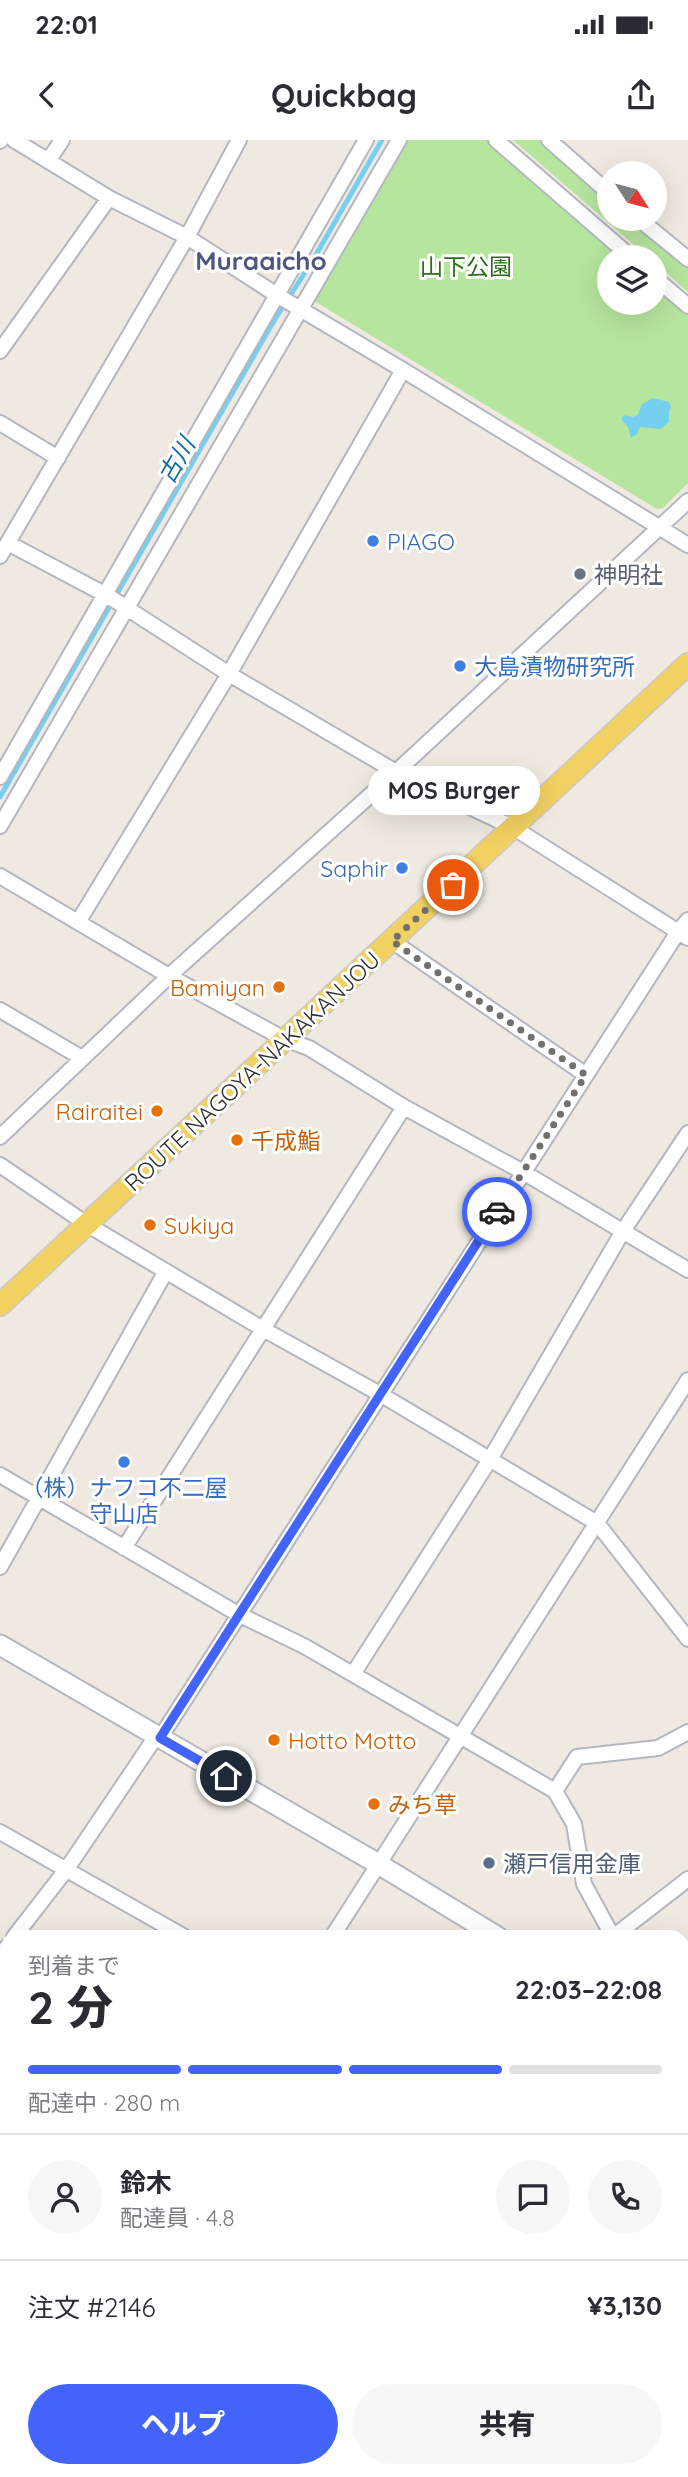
<!DOCTYPE html>
<html lang="ja">
<meta charset="utf-8">
<style>
:root{--surface:#fff;--page:#f7f7f7;--text:#2b2b33;--muted:#7c7c81;--line:#e1e1e2;--accent:#4264fb}
body{margin:0;font-family:Quicksand,"Noto Sans JP",sans-serif;background:var(--page);color:var(--text);height:100vh;display:flex;flex-direction:column;font-size:26px;white-space:nowrap}
*{box-sizing:border-box;margin:0}
p{font-size:23px;color:var(--muted)}
.icon{flex:none;width:38px;height:38px;fill:none;stroke:currentColor;stroke-width:2;stroke-linecap:round;stroke-linejoin:round}
.map{position:relative;flex:1;overflow:hidden}
.drawer{position:absolute;left:0px;top:1790px;width:690px;height:548px;display:flex;flex-direction:column;background:var(--surface);border-radius:21px 21px 0 0;box-shadow:0 7px 28px #0002}
.drawer>*{flex:none}
.needle{width:46px;rotate:126deg}
.fabs{position:absolute;left:597px;top:21px;display:grid;gap:14px}
.fabs a{display:grid;place-items:center;width:70px;height:70px;border-radius:50%;background:var(--surface);box-shadow:0 7px 28px #0002;font-size:35px}
.pin{position:absolute;display:grid;place-items:center;width:60px;height:60px;color:#fff;margin:-30px;border:4px solid #fff;border-radius:50%;box-shadow:0 2px 7px #0007}
.courier{position:absolute;display:grid;place-items:center;width:70px;height:70px;margin:-35px;border:5px solid #4264fb;border-radius:50%;background:#fff;color:#222;box-shadow:0 2px 9px #0007}
.bubble{position:absolute;height:49px;border-radius:24px;background:var(--surface);box-shadow:0 7px 28px #0002;font-size:23px;font-weight:800;line-height:49px;text-align:center}
.headline em{font-style:normal;font-weight:800}
.headline div{display:flex;flex-direction:column-reverse}
.headline{display:flex;align-items:center;justify-content:space-between;height:119px;padding:0 28px}
h1{font-size:46px;font-weight:800;line-height:52px}
.bar{display:grid;grid-template-columns:repeat(4,1fr);gap:10px 7px;align-content:center;height:84px;padding:0 28px}
.bar i{height:9px;border-radius:5px;background:var(--line)}
.bar .active{background:var(--accent)}
.bar p{grid-column:span 4}
.line{display:flex;align-items:center;gap:18px;padding:0 28px;border-top:2px solid var(--line)}
.line div{flex:1}
.round{display:grid;place-items:center;flex:none;width:74px;height:74px;border-radius:37px;background:var(--page)}
.button{display:flex;gap:14px;margin-top:auto;padding:14px 28px}
.button a{flex:1;height:80px;border-radius:42px;background:var(--accent);color:#fff;font-size:28px;font-weight:800;line-height:80px;text-align:center}
.button a+a{background:var(--page);color:var(--text)}
.status{display:flex;justify-content:space-between;align-items:center;height:49px;padding:0 35px;background:var(--surface);direction:ltr}
.status svg{height:19px;fill:currentColor}
header{display:flex;justify-content:space-between;align-items:center;height:91px;padding:0 28px;background:var(--surface);font-size:32px;font-weight:800}
.map>svg:first-child{display:block}
</style>
<div class="status"><b>22:01</b><svg viewBox="0 0 49 12"><path d="M0 12V9h3v3zM5 12V6h3v6zM10 12V3h3v9zM15 12V0h3v12zM26 1h20v11H26zM47 4h2v5h-2z"/></svg></div>
<header><svg class="icon" aria-label="back" viewBox="0 0 24 24"><path d="M15 5l-7 7 7 7"/></svg>Quickbag<svg class="icon" aria-label="share" viewBox="0 0 24 24"><path d="M12 15V3M7 8l5-5 5 5M5 13v7h14v-7"/></svg></header>
<div class="map">
<svg width="688" height="2337" viewBox="0 0 688 2337">
<rect width="100%" height="100%" fill="#efe9e1"/>
<path fill="#b6e59e" d="M405 0H487L622 117H609V163H654L655 145 688 175V343L663 368 657 369 316 162 313 156Z
M513 0H542L609 59V79H632L688 128V152L655 123 654 117H648Z"/>
<path fill="#75cff0" d="M653 258 669 262 671 267 669 271V281L661 289 640 287 637 294 631 298 628 287 621 279 624 275 632 277 638 275 642 264Z"/>
<g fill="none" stroke-linecap="round" stroke-linejoin="round">
<path stroke="#75cff0" stroke-width="5" d="M0 657 275 179 313 120 382 0"/>
<defs>
<path id="minor" d="M14 0 109 58 187 97 280 157 403 230 688 405
M496 0 631 117
M549 0 609 53
M0 1 1 0
M48 21 62 0
M639 79 688 119
M654 137 688 166
M0 211 109 58
M0 283 58 318
M8 403 108 456 229 534 396 632 514 688 688 798
M0 416 187 97 239 0
M0 637 366 0
M0 686 399 0
M0 736 169 836 284 899 309 908 404 967 523 1032 688 1130
M78 782 229 534 403 230
M392 801 586 935
M0 870 82 918
M0 997 169 836 396 632 688 361
M0 1025 88 1085 263 1189 380 1254 597 1383 688 1499
M0 1335 238 1474 304 1506 555 1651 574 1684 584 1744 613 1797
M124 1408 404 967
M0 1427 166 1131
M353 1534 489 1321 623 1091 688 993
M160 1598 678 792 688 780
M555 1651 577 1617 658 1608 688 1592
M0 1692 185 1797
M14 1797 66 1730 157 1595
M332 1797 688 1240
M613 1797 688 1739
M0 1816 7 1807
M682 1869 688 1866
M0 1876 7 1880
M0 2018 7 2009
M0 2112 7 2117
M682 2119 688 2113
M682 2188 688 2196
M0 2266 7 2272
M311 2331 320 2337
M562 2331 571 2337
M0 2333 7 2323
M162 2337 166 2331
M483 2337 486 2331
M680 2337 688 2325"/>
<path id="secondary" d="M0 1505 380 1725 498 1797
M682 1981 688 1988"/>
<path id="primary" d="M0 1165 688 524"/>
</defs>
<use href="#minor" stroke="#b4b7c1" stroke-width="18"/>
<use href="#secondary" stroke="#b4b7c1" stroke-width="23"/>
<use href="#primary" stroke="#c9c9c9" stroke-width="24"/>
<use href="#minor" stroke="#fff" stroke-width="14"/>
<use href="#secondary" stroke="#fff" stroke-width="19"/>
<use href="#primary" stroke="#f2d163" stroke-width="21"/>
</g>
<g fill="none" stroke-linecap="round" stroke-linejoin="round">
<path stroke="#726f6d" stroke-width="7" stroke-dasharray="0 12.6" d="M453 745 392 801 586 935 497 1072"/>
<path stroke="#4264fb" stroke-width="9" d="M226 1636 160 1598 497 1072"/>
</g>
<g fill="#3f7fe0" stroke="#fff" stroke-width="2.5">
<circle cx="373" cy="401" r="7"/>
<circle cx="460" cy="526" r="7"/>
<circle cx="402" cy="728" r="7"/>
<circle cx="124" cy="1322" r="7"/>
</g>
<circle fill="#6b7280" stroke="#fff" stroke-width="2.5" cx="580" cy="434" r="7"/>
<g fill="#e8710a" stroke="#fff" stroke-width="2.5">
<circle cx="279" cy="847" r="7"/>
<circle cx="157" cy="971" r="7"/>
<circle cx="237" cy="1000" r="7"/>
<circle cx="150" cy="1085" r="7"/>
<circle cx="274" cy="1600" r="7"/>
<circle cx="374" cy="1664" r="7"/>
</g>
<circle fill="#5c6f8a" stroke="#fff" stroke-width="2.5" cx="489" cy="1723" r="7"/>
<g text-anchor="middle" dominant-baseline="central" stroke-width="6" stroke-linejoin="round" paint-order="stroke">
<g font-size="23" fill="#2c6e1b" stroke="#fff">
<text x="466" y="126">山下公園</text>
</g>
<g font-size="23" fill="#366cbe" stroke="#fff" text-anchor="start">
<text x="387" y="401">PIAGO</text>
<text x="474" y="526">大島漬物研究所</text>
<text x="388" y="728" text-anchor="end">Saphir</text>
<text x="124" y="1347" text-anchor="middle">（株）ナフコ不二屋<tspan x="124" dy="26">守山店</tspan></text>
</g>
<g font-size="23" fill="#5b616d" stroke="#fff" text-anchor="start">
<text x="594" y="434">神明社</text>
</g>
<g font-size="23" fill="#c56008" stroke="#fff" text-anchor="start">
<text x="265" y="847" text-anchor="end">Bamiyan</text>
<text x="143" y="971" text-anchor="end">Rairaitei</text>
<text x="251" y="1000">千成鮨</text>
<text x="164" y="1085">Sukiya</text>
<text x="288" y="1600">Hotto Motto</text>
<text x="388" y="1664">みち草</text>
</g>
<g font-size="23" fill="#2e2e2e" stroke="#fff">
<text transform="translate(252 931) rotate(-43)">ROUTE NAGOYA-NAKAKANJOU</text>
</g>
<g font-size="23" fill="#4e5e75" stroke="#fff" text-anchor="start">
<text x="503" y="1723">瀬戸信用金庫</text>
</g>
<g font-size="24" font-style="italic" fill="#0d6fa3" stroke="#fff">
<text transform="translate(176 320) rotate(-60)">古川</text>
</g>
<g font-size="26" font-weight="bold" fill="#4d5680" stroke="#fff">
<text x="261" y="120">Muraaicho</text>
</g>
</g>
</svg>
<div class="fabs">
<a><svg class="needle" viewBox="-14 -14 28 28"><path d="M0-13l5 13h-10z" fill="#e53935"/><path d="M0 13l5-13h-10z" fill="#7c7c81"/></svg></a>
<a><svg class="icon" aria-label="layers" viewBox="0 0 24 24"><path d="M12 4l9 5-9 5-9-5zM3 14l9 5 9-5"/></svg></a>
</div>
<div class="pin" style="left:453px;top:745px;background:#ea580c"><svg class="icon" aria-label="bag" viewBox="0 0 24 24"><path d="M5 8h14l-1 12H6zM9 8a3 3 0 0 1 6 0"/></svg></div>
<div class="pin" style="left:226px;top:1636px;background:#1f2937"><svg class="icon" aria-label="home" viewBox="0 0 24 24"><path d="M3 11l9-7 9 7M6 9v11h12V9"/></svg></div>
<div class="courier" style="left:497px;top:1072px"><svg class="icon" aria-label="car" viewBox="0 0 24 24"><path d="M5 17H2v-5l4-1 3-4h7l3 4 3 1v5h-3M9 17h6M6 11h13"/><circle cx="7" cy="17" r="2"/><circle cx="17" cy="17" r="2"/></svg></div>
<div class="bubble" style="left:368px;top:626px;width:172px">MOS Burger</div>
<section class="drawer">
<div class="headline"><div><h1>2 分</h1><p>到着まで</p></div><em>22:03–22:08</em></div>
<div class="bar"><i class="active"></i><i class="active"></i><i class="active"></i><i></i><p>配達中 · 280 m</p></div>
<div class="line" style="height:126px"><a class="round"><svg class="icon" aria-label="person" viewBox="0 0 24 24"><circle cx="12" cy="8" r="4"/><path d="M4 21q1-7 8-7t8 7"/></svg></a><div><b>鈴木</b><p>配達員 · 4.8</p></div><a class="round"><svg class="icon" aria-label="chat" viewBox="0 0 24 24"><path d="M4 5h16v11H9l-5 4z"/></svg></a><a class="round"><svg class="icon" aria-label="phone" viewBox="0 0 24 24"><path d="M5 4h4l2 5-3 2q2 4 5 5l2-3 5 2v4C11 20 4 13 5 4z"/></svg></a></div>
<div class="line" style="height:91px"><div>注文 #2146</div><b>¥3,130</b></div>
<div class="button"><a>ヘルプ</a><a>共有</a></div>
</section>
</div>
